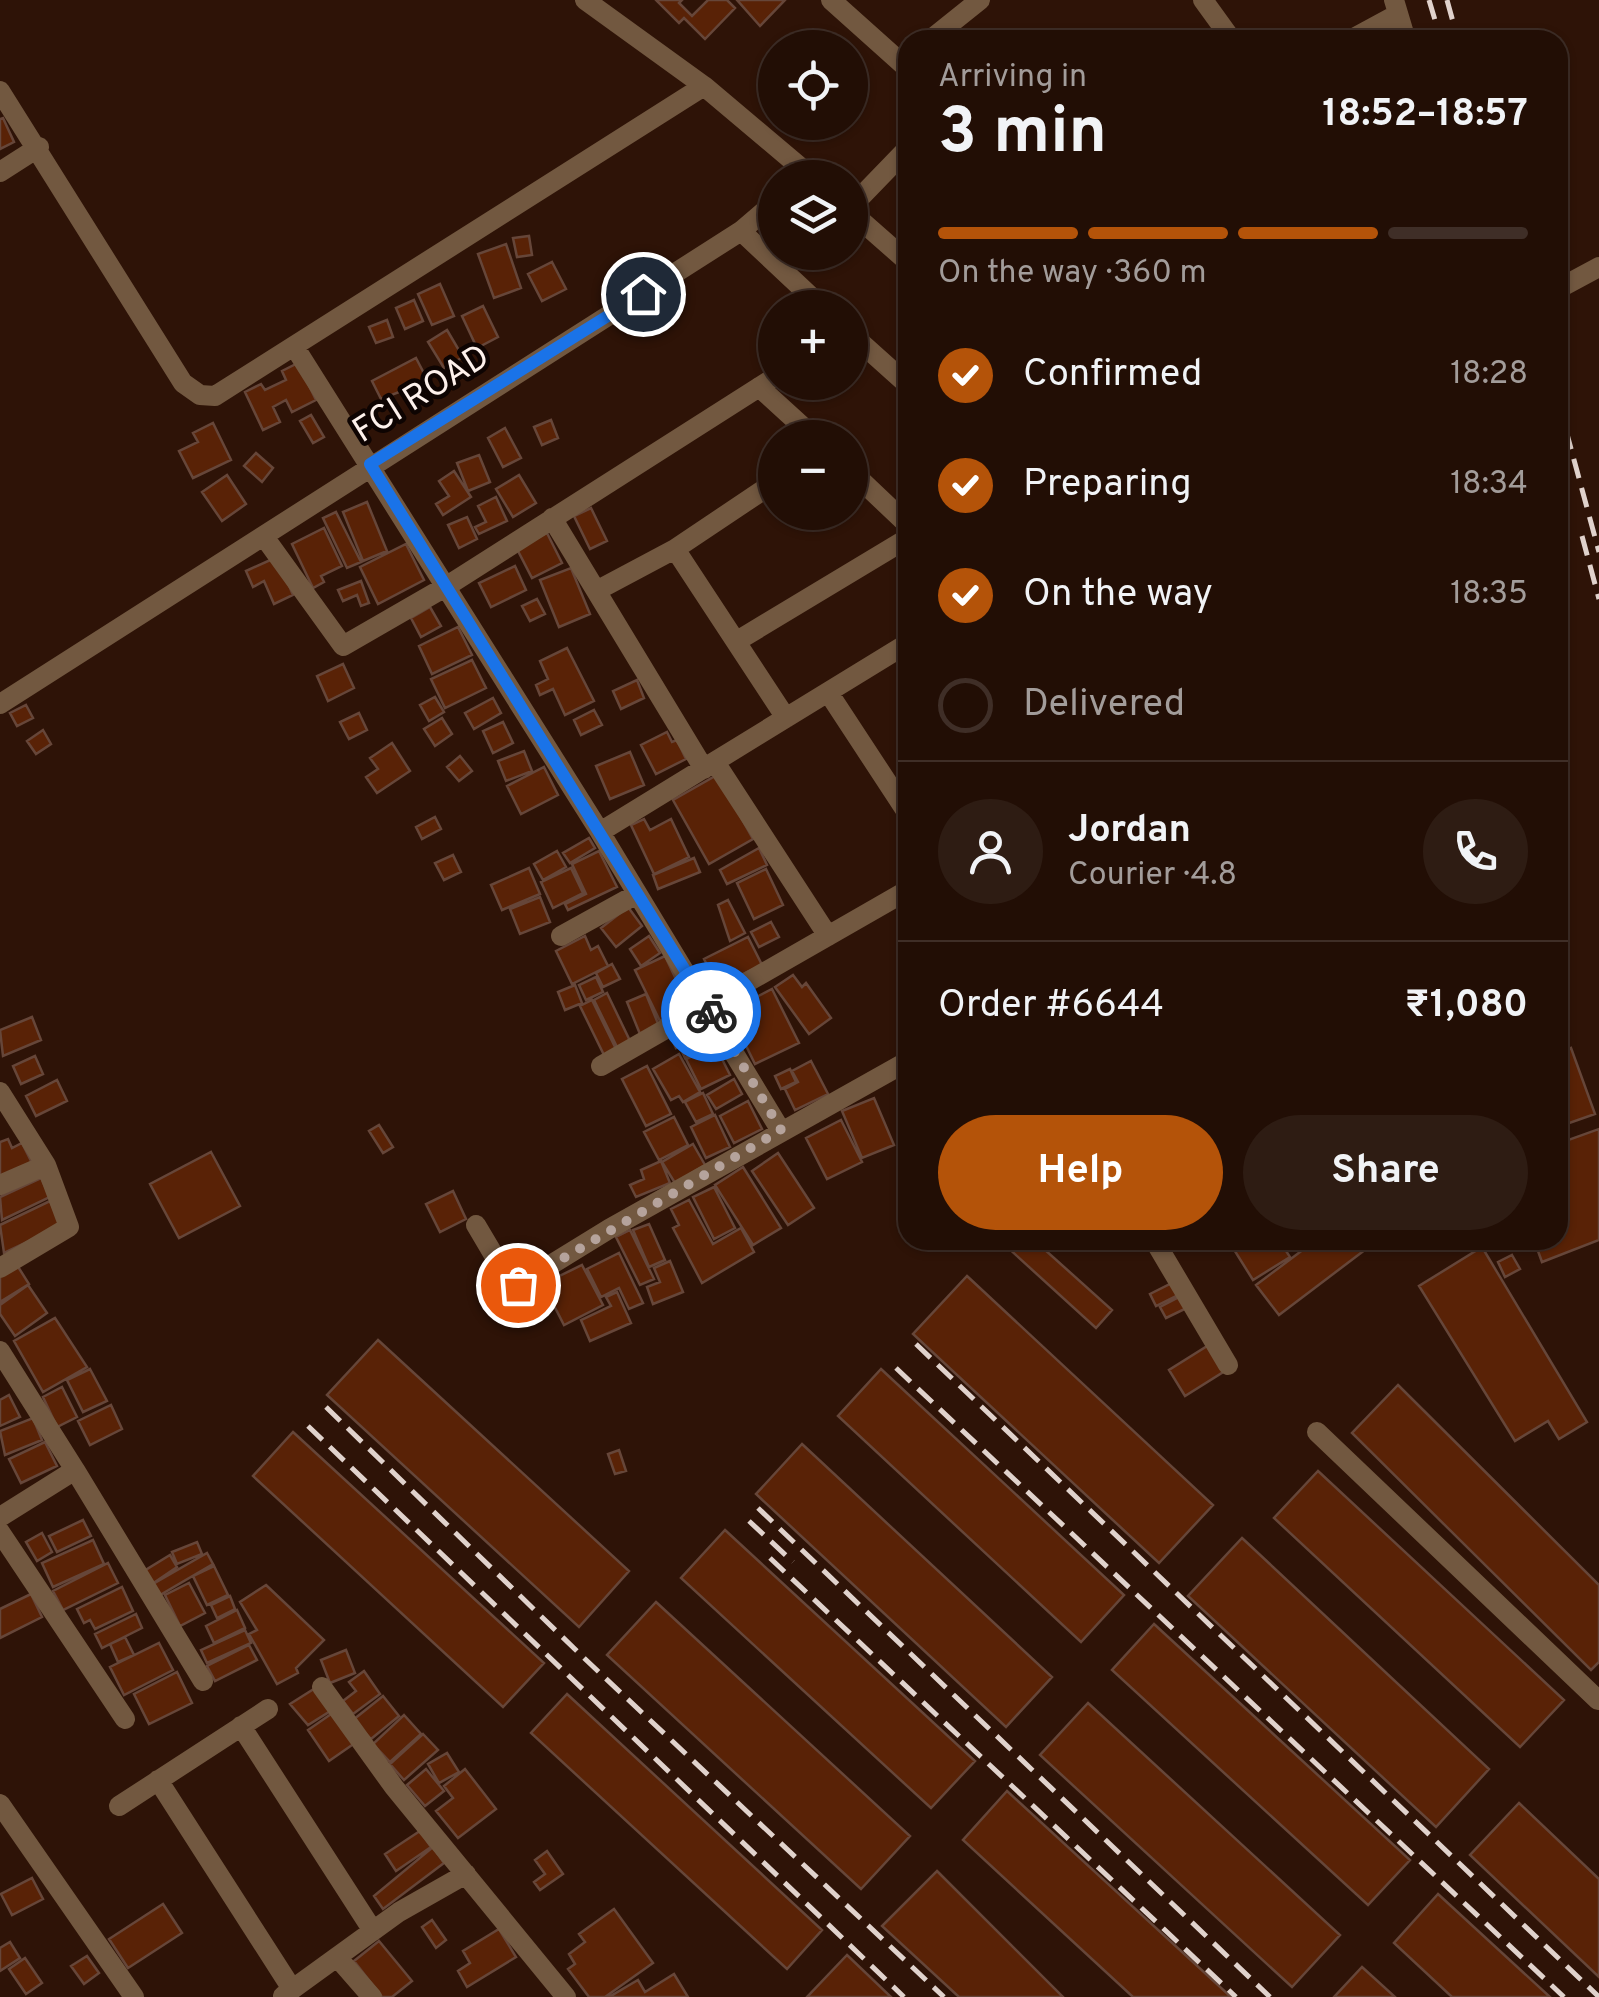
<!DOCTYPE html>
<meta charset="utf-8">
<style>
:root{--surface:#220e05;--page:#2e1c13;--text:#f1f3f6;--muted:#a29c9a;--line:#3f2e27;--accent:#b45309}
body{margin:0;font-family:Overpass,sans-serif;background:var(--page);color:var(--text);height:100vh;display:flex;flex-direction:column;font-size:38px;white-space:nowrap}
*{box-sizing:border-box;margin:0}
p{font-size:32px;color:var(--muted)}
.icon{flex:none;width:55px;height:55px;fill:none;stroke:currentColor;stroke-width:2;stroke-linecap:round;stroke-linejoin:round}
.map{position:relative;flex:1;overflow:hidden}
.drawer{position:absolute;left:898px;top:30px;width:670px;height:1220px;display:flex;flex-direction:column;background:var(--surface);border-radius:30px;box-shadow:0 2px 8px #0004,0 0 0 2px var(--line)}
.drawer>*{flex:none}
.fabs{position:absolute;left:758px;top:30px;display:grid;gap:20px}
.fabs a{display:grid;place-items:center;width:110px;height:110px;border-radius:50%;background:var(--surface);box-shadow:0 2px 8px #0004,0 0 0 2px var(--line);font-size:50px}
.pin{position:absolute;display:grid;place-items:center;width:85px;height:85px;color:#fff;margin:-42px;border:5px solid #fff;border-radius:50%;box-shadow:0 2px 10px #0007}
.courier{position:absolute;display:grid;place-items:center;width:100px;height:100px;margin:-50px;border:8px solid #1a73e8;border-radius:50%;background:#fff;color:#222;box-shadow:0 2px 12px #0007}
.head em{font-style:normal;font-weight:700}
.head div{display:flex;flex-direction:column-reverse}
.head{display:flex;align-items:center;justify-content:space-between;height:170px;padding:0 40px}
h1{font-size:65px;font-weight:700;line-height:75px}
.bar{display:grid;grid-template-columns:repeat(4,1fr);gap:15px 10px;align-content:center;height:120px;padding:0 40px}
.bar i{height:12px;border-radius:8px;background:var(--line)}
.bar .selected{background:var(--accent)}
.bar p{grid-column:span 4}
.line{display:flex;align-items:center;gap:25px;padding:0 40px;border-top:2px solid var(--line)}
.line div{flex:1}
.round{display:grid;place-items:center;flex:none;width:105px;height:105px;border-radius:52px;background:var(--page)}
ol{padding:0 40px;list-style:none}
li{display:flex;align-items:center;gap:30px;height:110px}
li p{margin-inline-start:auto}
li .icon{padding:10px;border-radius:50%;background:var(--accent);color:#fff;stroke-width:4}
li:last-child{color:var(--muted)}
li i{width:55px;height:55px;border:5px solid var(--line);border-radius:50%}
.primary-button{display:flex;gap:20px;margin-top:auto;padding:20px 40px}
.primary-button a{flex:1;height:115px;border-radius:60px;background:var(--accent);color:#fff;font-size:40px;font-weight:700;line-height:115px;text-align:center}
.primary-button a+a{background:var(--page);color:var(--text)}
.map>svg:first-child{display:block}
</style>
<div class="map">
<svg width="1599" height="1997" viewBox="0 0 1599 1997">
<rect width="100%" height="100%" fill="#2e1307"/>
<path fill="#592206" stroke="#664639" stroke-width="2.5" d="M656 0H682L679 3 692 16 708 0H727L735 8 705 39 684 18 679 23Z
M737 0H785L760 26Z
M3 118 14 142 0 149V119Z
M529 236 532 255 517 257 513 238Z
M506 244 521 288 494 298 478 254Z
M552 262 566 289 542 301 528 274Z
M440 284 454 316 432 325 418 294Z
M414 300 423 321 405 329 396 308Z
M483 306 498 337 477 348 462 316Z
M387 320 393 337 376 343 369 327Z
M447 330 463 357 444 368 428 342Z
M416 358 428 381 381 399 372 381Z
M298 363 316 400 292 412 286 400 273 407 280 422 263 430 245 392 261 384 265 390 286 380 282 371Z
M311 415 324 437 313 443 300 421Z
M551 420 558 438 542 445 534 427Z
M213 423 231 460 193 478 179 451 198 442 193 433Z
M505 428 521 458 503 467 488 438Z
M256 453 273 468 262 482 244 466Z
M479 455 490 482 468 491 457 463Z
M454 471 471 497 443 515 436 504 449 496 439 481Z
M227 475 246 504 222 521 202 492Z
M519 475 536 503 513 517 496 489Z
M496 497 507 521 479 534 475 527 486 522 478 506Z
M367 502 387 551 363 561 343 512Z
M591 508 607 541 590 549 574 516Z
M336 512 361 562 347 568 323 518Z
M467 517 477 539 459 548 448 525Z
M324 528 342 566 321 576 324 582 313 588 292 544Z
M547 533 562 563 532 578 517 549Z
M406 544 424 580 378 604 360 567Z
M277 557 293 595 274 604 264 581 253 587 246 571Z
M515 566 526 590 491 607 479 583Z
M571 568 590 614 559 627 540 580Z
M361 581 369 603 361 606 357 595 343 601 338 590Z
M537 599 545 614 530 621 522 606Z
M430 607 441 626 421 637 411 618Z
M458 627 472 655 432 674 419 646Z
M567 648 594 701 565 715 553 689 540 695 536 685 548 679 540 661Z
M472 660 486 688 445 708 431 679Z
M343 664 354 688 328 701 317 676Z
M637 680 644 698 621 709 613 691Z
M435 697 444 712 429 721 420 705Z
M493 698 501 713 474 729 465 713Z
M26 705 33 718 17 726 10 713Z
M594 710 602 725 581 735 574 720Z
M359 713 367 730 349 739 340 722Z
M442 718 452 734 435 746 424 729Z
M503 722 513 743 493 753 483 731Z
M43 730 51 744 36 754 27 741Z
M667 732 672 742 677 740 686 759 656 774 641 745Z
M392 743 410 771 377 793 366 777 378 769 370 758Z
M524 751 532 771 506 781 498 761Z
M630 752 644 785 610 799 596 766Z
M460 756 472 771 459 781 447 767Z
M544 767 558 795 521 814 507 786Z
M717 775 753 839 709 864 673 800Z
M435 817 441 829 422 839 416 827Z
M644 819 650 830 671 819 689 857 654 874 631 825Z
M589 838 595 848 570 863 563 853Z
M759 848 767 865 727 884 720 870Z
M557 851 566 867 543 880 534 864Z
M599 851 617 887 568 910 565 904 586 894 572 864Z
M453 855 461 872 444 880 435 863Z
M694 858 700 872 658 889 653 875Z
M529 868 540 894 502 910 491 885Z
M571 868 583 893 553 908 541 882Z
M766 869 783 905 754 919 737 883Z
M540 897 550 922 520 934 510 909Z
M728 900 745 933 730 941 718 905Z
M628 907 642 926 616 947 601 928Z
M771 922 779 937 759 947 751 932Z
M585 936 591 950 598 946 608 966 572 984 556 951Z
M649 936 660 953 641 966 630 949Z
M748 937 762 965 718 986 704 959Z
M665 956 689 1007 660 1021 635 970Z
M612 964 620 979 603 987 596 973Z
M793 975 802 987 806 983 831 1018 809 1034 775 987Z
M596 977 603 992 586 1000 579 985Z
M575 985 582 1003 565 1010 558 992Z
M772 989 799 1043 755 1064 729 1011Z
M607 993 631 1043 618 1049 594 1000Z
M646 994 659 1026 640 1034 627 1002Z
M592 1000 616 1049 604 1055 580 1006Z
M32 1017 41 1040 3 1056 0 1030Z
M693 1021 700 1037 676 1048 669 1033Z
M706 1037 711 1045 685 1058 681 1049Z
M1558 1037 1564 1051 1571 1048 1595 1114 1558 1127Z
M715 1045 730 1075 701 1089 686 1059Z
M679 1054 700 1092 683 1102 679 1096 671 1100 653 1069Z
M35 1056 43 1074 21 1084 13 1066Z
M811 1061 828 1094 795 1110 785 1089 798 1082 792 1071Z
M647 1066 671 1114 646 1126 622 1079Z
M790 1069 796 1082 781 1089 775 1076Z
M734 1079 742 1094 716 1109 707 1095Z
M57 1080 67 1101 36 1116 26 1096Z
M703 1093 713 1114 696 1122 685 1102Z
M874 1098 894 1145 862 1158 842 1111Z
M748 1101 762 1129 734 1143 720 1116Z
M715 1115 730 1147 706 1158 691 1127Z
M674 1117 688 1145 659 1160 644 1132Z
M841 1120 862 1162 827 1179 806 1138Z
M379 1125 393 1147 383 1153 369 1131Z
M1558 1128 1563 1142 1599 1129V1240L1542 1262 1534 1240H1558Z
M8 1139 12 1148 22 1143 33 1165 0 1181V1142Z
M693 1144 705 1165 675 1183 662 1162Z
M211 1152 240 1206 179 1238 150 1184Z
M778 1153 814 1208 788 1225 752 1171Z
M661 1161 670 1183 636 1197 630 1185 644 1179 641 1170Z
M743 1167 781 1228 753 1245 715 1185Z
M41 1178 50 1197 2 1220 0 1197Z
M714 1187 735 1228 714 1239 693 1197Z
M453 1191 466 1219 440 1232 426 1204Z
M689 1200 713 1244 741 1228 754 1252 702 1283 673 1228 679 1225 671 1209Z
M50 1201 61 1226 4 1253 0 1225Z
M649 1224 665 1260 649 1267 633 1230Z
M630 1230 654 1279 640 1285 616 1237Z
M1011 1240H1034L1112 1310 1096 1328 1006 1246Z
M1228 1240H1279L1290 1257 1253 1280Z
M1316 1240 1374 1243 1279 1315 1256 1285Z
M1482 1247 1587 1422 1559 1439 1548 1421 1515 1441 1419 1286Z
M619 1253 643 1303 629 1309 619 1288 601 1297 587 1269Z
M1512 1255 1520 1269 1505 1277 1498 1262Z
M670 1261 683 1292 653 1304 647 1287 660 1282 654 1268Z
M15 1262 29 1284 0 1302V1272Z
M582 1265 603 1305 564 1325 543 1284Z
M967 1276 1213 1505 1159 1563 913 1334Z
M1172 1283 1178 1295 1156 1306 1150 1294Z
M28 1285 47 1313 15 1336 0 1314V1305Z
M617 1292 631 1323 590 1341 581 1320 611 1306 606 1297Z
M1185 1294 1191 1306 1166 1318 1160 1307Z
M55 1318 87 1367 43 1392 14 1341Z
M378 1340 629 1571 579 1627 327 1395Z
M1212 1343 1228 1369 1185 1396 1169 1370Z
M90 1369 107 1401 83 1412 67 1380Z
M881 1369 1124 1595 1081 1642 838 1416Z
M1398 1385 1599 1585V1662L1591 1670 1352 1433Z
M62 1387 77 1417 57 1427 43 1397Z
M9 1395 20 1417 0 1426V1400Z
M111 1405 122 1429 90 1445 78 1421Z
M33 1418 42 1440 5 1455 0 1431Z
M293 1432 544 1663 503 1707 253 1476Z
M45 1442 57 1466 21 1483 9 1459Z
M802 1444 1052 1677 1006 1727 756 1494Z
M619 1450 626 1471 615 1474 608 1454Z
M1318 1471 1564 1700 1520 1747 1274 1518Z
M83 1520 91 1536 57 1552 49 1536Z
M725 1530 975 1761 931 1808 681 1578Z
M42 1533 52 1552 37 1561 26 1542Z
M1242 1538 1489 1769 1436 1827 1188 1596Z
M93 1540 104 1564 53 1587 42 1563Z
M197 1542 202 1554 177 1564 172 1552Z
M207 1553 213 1564 160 1595 153 1584Z
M170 1555 177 1567 152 1584 144 1571Z
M108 1563 118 1583 63 1610 53 1591Z
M214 1566 228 1595 207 1605 193 1576Z
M189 1583 205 1613 180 1626 165 1595Z
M266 1585 324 1640 296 1668 298 1673 277 1684 249 1634 257 1630 240 1602Z
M122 1587 133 1611 95 1629 90 1620 84 1623 77 1609Z
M31 1594 42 1617 0 1638V1609Z
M230 1596 235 1609 217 1618 211 1605Z
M656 1602 910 1836 861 1889 607 1655Z
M237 1610 245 1628 214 1643 206 1626Z
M136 1614 142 1628 102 1648 95 1634Z
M1154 1624 1410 1860 1368 1905 1112 1670Z
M245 1630 251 1643 207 1663 201 1650Z
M125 1637 134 1655 118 1662 110 1644Z
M159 1643 173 1670 124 1695 110 1667Z
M249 1645 257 1660 215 1681 207 1666Z
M346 1650 355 1673 330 1683 321 1660Z
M364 1671 380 1694 353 1714 343 1701 356 1691 349 1682Z
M177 1672 192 1703 149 1724 134 1694Z
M317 1687 332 1710 308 1725 290 1704Z
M567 1694 822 1930 787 1969 531 1733Z
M383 1696 399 1716 371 1739 353 1720Z
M1088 1703 1340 1935 1292 1987 1040 1755Z
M334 1712 355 1743 329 1761 308 1730Z
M404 1715 421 1734 390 1762 373 1744Z
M423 1734 438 1750 404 1780 390 1764Z
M447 1753 459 1772 439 1783 428 1764Z
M426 1769 444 1791 425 1806 407 1785Z
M465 1769 496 1809 458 1838 436 1811 453 1798 444 1786Z
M1007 1791 1231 1997H1133L963 1840Z
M1519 1803 1599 1879V1977L1470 1855Z
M420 1831 431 1847 396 1871 385 1854Z
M433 1847 444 1863 383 1909 374 1896Z
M547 1851 563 1874 540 1890 534 1882 545 1874 535 1860Z
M937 1871 1063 1997H959L882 1926Z
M32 1878 43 1899 12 1915 1 1894Z
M1438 1894 1550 1997H1452L1394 1943Z
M163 1904 182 1933 128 1968 109 1939Z
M614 1909 653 1963 605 1997H589L568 1969 575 1964 569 1954 585 1942 579 1934Z
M432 1920 446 1940 436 1948 422 1927Z
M499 1929 516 1957 467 1987 458 1971 470 1963 463 1951Z
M379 1941 412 1981 392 1997H382L354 1961Z
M10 1942 20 1958 0 1971V1948Z
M847 1955 891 1997H807Z
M87 1956 99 1973 84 1984 71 1966Z
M25 1958 42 1983 26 1994 9 1969Z
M1362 1967 1395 1997H1334Z
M674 1974 688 1997H609L638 1980 645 1992Z"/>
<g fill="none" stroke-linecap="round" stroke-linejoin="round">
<path stroke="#725840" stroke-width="20" d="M585 0 704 86 813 178
M831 0 908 69
M1203 0 1232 40
M1394 0 1406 40
M930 40 980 0
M1350 40 1398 14
M0 91 183 383 200 395 215 396 704 86
M0 172 39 147
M850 208 908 148
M850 211 908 262
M741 231 823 308
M1558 289 1599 267
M850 333 908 385
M294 346 600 832 908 643
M759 387 815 438
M850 470 908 525
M552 518 704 769
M265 538 343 646 447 586 775 377
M675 549 786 718
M598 590 675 549 775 482
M737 641 908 538
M828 692 908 814
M0 704 741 231 775 202
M715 762 828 936
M600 832 781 1131
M561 936 637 894
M601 1066 908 890
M0 1092 46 1165 0 1185
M476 1225 505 1274 518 1285 609 1229 908 1061
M1154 1240 1228 1365
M0 1268 69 1227 46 1165
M0 1351 75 1470 0 1517
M1317 1432 1598 1700
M75 1470 203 1681
M0 1532 125 1719
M322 1687 394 1787 566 1997
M241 1726 373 1931
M158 1780 292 1989
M0 1804 134 1997
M119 1806 268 1709
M337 1957 372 1997
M283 1996 399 1912 466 1874"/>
<path stroke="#e0d2cc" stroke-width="5" stroke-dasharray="20 10" stroke-linecap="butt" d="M1429 0 1441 40
M1447 0 1458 40
M1558 401 1599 552
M1582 536 1599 599
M916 1344 1599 1997
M896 1368 1564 1997
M326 1407 584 1658 944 1997
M308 1426 904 1997
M758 1508 1270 1997
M749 1521 793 1562
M770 1558 1236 1997"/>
</g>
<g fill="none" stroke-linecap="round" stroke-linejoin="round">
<path stroke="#b5a39c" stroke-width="10" stroke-dasharray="0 18" d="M518 1285 781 1130 711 1012"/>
<path stroke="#1a73e8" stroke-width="12" d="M643 294 370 464 711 1012"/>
</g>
<g text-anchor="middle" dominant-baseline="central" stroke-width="9" stroke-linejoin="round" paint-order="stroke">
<g font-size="35" fill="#fdf1ec" stroke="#0e0402">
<text transform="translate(422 395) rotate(-32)">FCI ROAD</text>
</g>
</g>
</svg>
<div class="fabs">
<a><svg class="icon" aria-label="locate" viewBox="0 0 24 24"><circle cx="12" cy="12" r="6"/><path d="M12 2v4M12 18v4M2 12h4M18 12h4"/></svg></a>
<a><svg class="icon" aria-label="layers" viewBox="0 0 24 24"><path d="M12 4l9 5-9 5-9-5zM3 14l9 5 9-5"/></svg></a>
<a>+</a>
<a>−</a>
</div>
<div class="pin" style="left:518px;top:1285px;background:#ea580c"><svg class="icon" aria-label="bag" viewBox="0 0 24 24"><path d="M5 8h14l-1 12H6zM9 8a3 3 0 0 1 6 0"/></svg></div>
<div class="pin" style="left:643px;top:294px;background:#1f2937"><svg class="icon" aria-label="home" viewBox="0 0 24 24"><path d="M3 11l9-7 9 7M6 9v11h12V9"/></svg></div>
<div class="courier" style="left:711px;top:1012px"><svg class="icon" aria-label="bike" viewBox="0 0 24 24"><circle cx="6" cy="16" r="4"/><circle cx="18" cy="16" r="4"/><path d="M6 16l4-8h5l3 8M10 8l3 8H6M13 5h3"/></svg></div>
<section class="drawer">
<div class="head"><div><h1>3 min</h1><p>Arriving in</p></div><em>18:52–18:57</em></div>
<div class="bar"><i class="selected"></i><i class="selected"></i><i class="selected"></i><i></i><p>On the way · 360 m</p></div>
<ol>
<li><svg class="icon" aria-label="check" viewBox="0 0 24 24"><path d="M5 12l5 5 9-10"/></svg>Confirmed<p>18:28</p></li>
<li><svg class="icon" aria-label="check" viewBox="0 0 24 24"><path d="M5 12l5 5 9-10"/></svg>Preparing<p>18:34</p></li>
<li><svg class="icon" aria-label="check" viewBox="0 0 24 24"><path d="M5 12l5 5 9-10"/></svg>On the way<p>18:35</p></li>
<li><i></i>Delivered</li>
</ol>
<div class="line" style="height:180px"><a class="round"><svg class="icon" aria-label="person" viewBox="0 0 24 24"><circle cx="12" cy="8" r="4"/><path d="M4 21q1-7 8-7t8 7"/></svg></a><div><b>Jordan</b><p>Courier · 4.8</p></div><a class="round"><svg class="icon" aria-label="phone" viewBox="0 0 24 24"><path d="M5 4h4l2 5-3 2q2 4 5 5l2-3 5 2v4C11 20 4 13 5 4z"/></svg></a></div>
<div class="line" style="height:130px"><div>Order #6644</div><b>₹1,080</b></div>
<div class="primary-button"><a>Help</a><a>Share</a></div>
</section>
</div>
